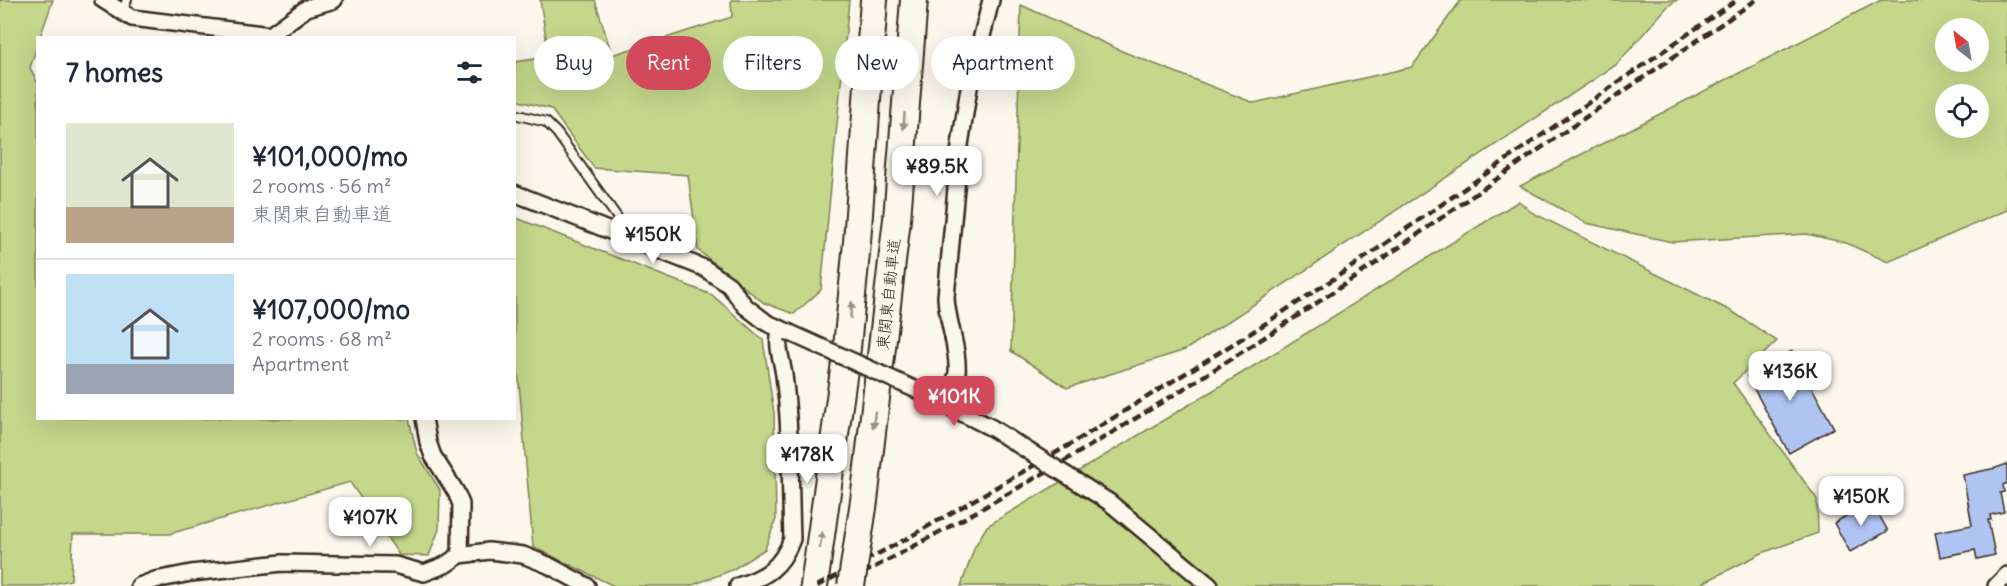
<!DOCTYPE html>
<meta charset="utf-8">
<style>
body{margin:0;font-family:Delius,"Klee One",sans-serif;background:#f6f6f7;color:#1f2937;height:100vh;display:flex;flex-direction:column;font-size:22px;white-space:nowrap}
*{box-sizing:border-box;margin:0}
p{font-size:20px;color:#747a83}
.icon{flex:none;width:33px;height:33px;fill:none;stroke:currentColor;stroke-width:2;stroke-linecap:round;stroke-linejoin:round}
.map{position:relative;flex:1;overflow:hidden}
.side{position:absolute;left:36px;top:36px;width:480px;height:384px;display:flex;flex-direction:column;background:#fff;border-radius:0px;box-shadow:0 6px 24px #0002}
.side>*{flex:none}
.guide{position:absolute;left:534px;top:36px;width:570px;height:54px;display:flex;gap:12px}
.needle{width:39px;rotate:329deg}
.controls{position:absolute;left:1935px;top:18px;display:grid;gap:12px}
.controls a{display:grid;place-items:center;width:54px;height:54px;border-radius:50%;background:#fff;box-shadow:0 6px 24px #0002;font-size:30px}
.price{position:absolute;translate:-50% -51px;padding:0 14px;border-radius:12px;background:#fff;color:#222;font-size:20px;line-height:39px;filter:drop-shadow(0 2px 3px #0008)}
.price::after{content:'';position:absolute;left:50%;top:36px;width:18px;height:14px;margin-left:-9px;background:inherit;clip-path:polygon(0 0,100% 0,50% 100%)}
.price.active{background:#d1495b;color:#fff}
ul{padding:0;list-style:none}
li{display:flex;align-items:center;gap:18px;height:150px;padding:0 30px}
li+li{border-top:2px solid #e0e1e3}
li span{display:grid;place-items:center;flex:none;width:168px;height:120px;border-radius:0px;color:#555}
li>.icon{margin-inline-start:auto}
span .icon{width:72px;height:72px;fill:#fffc;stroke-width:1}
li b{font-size:26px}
h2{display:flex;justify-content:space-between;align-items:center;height:72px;padding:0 30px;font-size:26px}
.tag{padding:0 21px;border-radius:27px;background:#fff;box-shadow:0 6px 24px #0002;font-size:21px;line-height:54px}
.tag.active{background:#d1495b;color:#fff}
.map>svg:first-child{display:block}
.green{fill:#c4d78b;stroke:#808054;stroke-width:1.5;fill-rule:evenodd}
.building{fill:#b0c4f3;stroke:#3b2a1e;stroke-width:1.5}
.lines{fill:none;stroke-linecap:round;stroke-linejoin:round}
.lane-casing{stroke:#3b2a1e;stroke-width:12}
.street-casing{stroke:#3b2a1e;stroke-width:20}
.highway-casing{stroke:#3b2a1e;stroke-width:30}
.lane{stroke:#fbf7ec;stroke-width:8}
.street{stroke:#fbf7ec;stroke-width:15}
.highway{stroke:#fbf7ec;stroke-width:26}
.rail{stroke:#3b2a1e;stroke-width:4.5;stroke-dasharray:9 4.5;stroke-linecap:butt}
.street-bridge-casing{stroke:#3b2a1e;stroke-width:20;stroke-linecap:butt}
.highway-bridge-casing{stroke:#3b2a1e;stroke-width:30;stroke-linecap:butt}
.street-bridge{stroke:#fbf7ec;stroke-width:15}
.highway-bridge{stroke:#fbf7ec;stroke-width:26}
.oneway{fill:#9b9085}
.labels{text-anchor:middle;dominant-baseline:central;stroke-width:6;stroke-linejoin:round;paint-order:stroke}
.street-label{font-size:16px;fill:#3b2a1e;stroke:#fbf7ec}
</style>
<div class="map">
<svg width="2007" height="586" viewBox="0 0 2007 586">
<rect width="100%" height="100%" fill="#fbf7ec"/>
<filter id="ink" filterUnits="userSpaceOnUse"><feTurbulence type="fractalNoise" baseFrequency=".0167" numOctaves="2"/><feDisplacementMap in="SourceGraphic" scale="12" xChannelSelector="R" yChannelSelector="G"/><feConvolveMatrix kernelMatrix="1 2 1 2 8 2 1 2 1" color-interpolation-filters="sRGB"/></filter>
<g filter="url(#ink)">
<!-- green -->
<g class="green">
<path d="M0,0h53l-13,37 -2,1 -1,8 -7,22 8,16v334l371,1 8,34 23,37 -1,39 -10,27 -30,-1 -49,-73 -181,52h-96l-2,46 -28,6h-43z"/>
<path d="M540,0h55l17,55 120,-38 -1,-17h118l-28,290 -27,24 -30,-11 -66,-53 -10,-75 -94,-7 -43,-59 -36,-9v-38l34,-5z"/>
<path d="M1461,0h216l-9,6 -52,59 -431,285 -118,38 -56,-37 10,-346 103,47 130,51 158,-36z"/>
<path d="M1881,0h126v210l-119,52 -42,-19 -39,-9 -135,8 -86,-19 -66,-37zM1978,28v34h-32v-34zM1978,94v34h-32v-34z"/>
<path d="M1519,201l12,11 202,100 44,29 -44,42 84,116 1,34 -56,20 -65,33h-736l14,-40 12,-20 265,-159z"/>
<path d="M514,217l198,78 51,45 11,73 2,106 -11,30 -33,21 -42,16h-76l-81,-39 -18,-212z"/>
</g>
<!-- building -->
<g class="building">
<path d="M1792,351l42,77 -45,25 -42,-77z"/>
<path d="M2007,464v19l-4,2 1,7 -4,1 4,19 -14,3 1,5h-3l7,35 -18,4 -2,-9 -35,7 -5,-25 37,-7 -9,-50 33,-7z"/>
<path d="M1871,501l17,30 -38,21 -16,-29z"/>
</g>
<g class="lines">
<defs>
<g id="lane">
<path d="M122,12l5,-12"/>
<path d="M514,114l32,8 11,11 60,84 5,18"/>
</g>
<g id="street">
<path d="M103,0l29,18 138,17 37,-27 27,-8"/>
<path d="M514,193l190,75 25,17 16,21 22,17 21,9"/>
<path d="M934,399l58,29"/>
<path d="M942,403c5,-9 14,-21 15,-30 2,-25 -10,-50 -11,-76l14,-152 9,-57 22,-88"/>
<path d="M424,418l4,24 5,14 23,36 5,12 -1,51"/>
<path d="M1109,502l101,84"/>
<path d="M139,586l16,-6 36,-7 91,-10 113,2 29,8 21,-8 15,-10 29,-4 34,4 25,10 39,21"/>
<path d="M738,586c28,-9 43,-18 54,-47 -2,-55 -1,-110 -8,-164 -2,-15 -9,-32 -3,-46"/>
<path d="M1996,586l11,-11"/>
</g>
<g id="highway">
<path d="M864,501l33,-282 17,-219"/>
<path d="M814,586l33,-238 10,-106 17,-242"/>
</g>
</defs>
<!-- lane casing -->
<use href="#lane" class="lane-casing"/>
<!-- street casing -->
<use href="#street" class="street-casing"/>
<!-- highway casing -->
<use href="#highway" class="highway-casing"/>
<!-- lane -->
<use href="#lane" class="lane"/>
<!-- street -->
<use href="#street" class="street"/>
<!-- highway -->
<use href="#highway" class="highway"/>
<!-- rail -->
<g class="rail">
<path d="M817,586l89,-47 165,-95 183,-113 90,-59 393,-272"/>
<path d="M839,586c176,-92 348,-195 512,-306 61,-41 120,-83 180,-125 75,-52 150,-103 225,-155"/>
</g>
<defs>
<g id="street-bridge">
<path d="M788,332l144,65"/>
<path d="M992,428l117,74"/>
</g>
<path id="highway-bridge" d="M851,586l13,-85"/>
</defs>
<!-- street-bridge casing -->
<use href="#street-bridge" class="street-bridge-casing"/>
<!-- highway-bridge casing -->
<use href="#highway-bridge" class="highway-bridge-casing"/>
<!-- street-bridge -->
<use href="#street-bridge" class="street-bridge"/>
<!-- highway-bridge -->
<use href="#highway-bridge" class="highway-bridge"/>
</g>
<!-- one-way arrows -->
<defs><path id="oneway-solid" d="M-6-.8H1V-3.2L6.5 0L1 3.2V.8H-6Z" transform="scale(1.5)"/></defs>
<g class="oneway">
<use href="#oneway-solid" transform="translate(904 121) rotate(94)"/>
<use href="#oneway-solid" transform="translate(851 310) rotate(-84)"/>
<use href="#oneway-solid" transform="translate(874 420) rotate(96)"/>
<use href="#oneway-solid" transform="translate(821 540) rotate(-82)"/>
</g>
</g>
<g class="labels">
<!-- street labels -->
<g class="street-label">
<text transform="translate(888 294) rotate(-84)">東関東自動車道</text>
</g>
</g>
</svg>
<div class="controls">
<a><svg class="needle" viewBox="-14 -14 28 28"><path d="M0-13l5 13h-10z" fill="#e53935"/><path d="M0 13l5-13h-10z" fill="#747a83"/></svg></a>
<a><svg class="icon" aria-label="locate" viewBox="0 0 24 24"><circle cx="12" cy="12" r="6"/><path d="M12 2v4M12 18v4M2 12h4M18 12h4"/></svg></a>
</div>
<b class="price" style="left:937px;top:197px">¥89.5K</b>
<b class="price" style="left:653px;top:265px">¥150K</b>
<b class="price" style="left:1790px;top:402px">¥136K</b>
<b class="price active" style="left:954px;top:427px">¥101K</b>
<b class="price" style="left:807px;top:485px">¥178K</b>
<b class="price" style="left:1861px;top:527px">¥150K</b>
<b class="price" style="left:370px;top:548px">¥107K</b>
<div class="guide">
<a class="tag">Buy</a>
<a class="tag active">Rent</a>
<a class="tag">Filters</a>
<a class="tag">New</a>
<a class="tag">Apartment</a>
</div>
<section class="side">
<h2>7 homes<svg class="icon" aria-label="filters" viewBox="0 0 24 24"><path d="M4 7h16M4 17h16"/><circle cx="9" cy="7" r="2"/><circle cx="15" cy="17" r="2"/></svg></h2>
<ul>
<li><span style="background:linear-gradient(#dfe7d0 70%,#b9a48a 0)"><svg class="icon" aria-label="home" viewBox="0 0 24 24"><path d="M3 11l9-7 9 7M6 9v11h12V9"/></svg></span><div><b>¥101,000/mo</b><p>2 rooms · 56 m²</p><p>東関東自動車道</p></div></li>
<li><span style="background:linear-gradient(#bfe0f5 75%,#9aa5b1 0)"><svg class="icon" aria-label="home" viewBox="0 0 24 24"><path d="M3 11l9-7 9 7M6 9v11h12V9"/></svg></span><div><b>¥107,000/mo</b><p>2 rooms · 68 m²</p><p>Apartment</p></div></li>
</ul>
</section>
</div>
